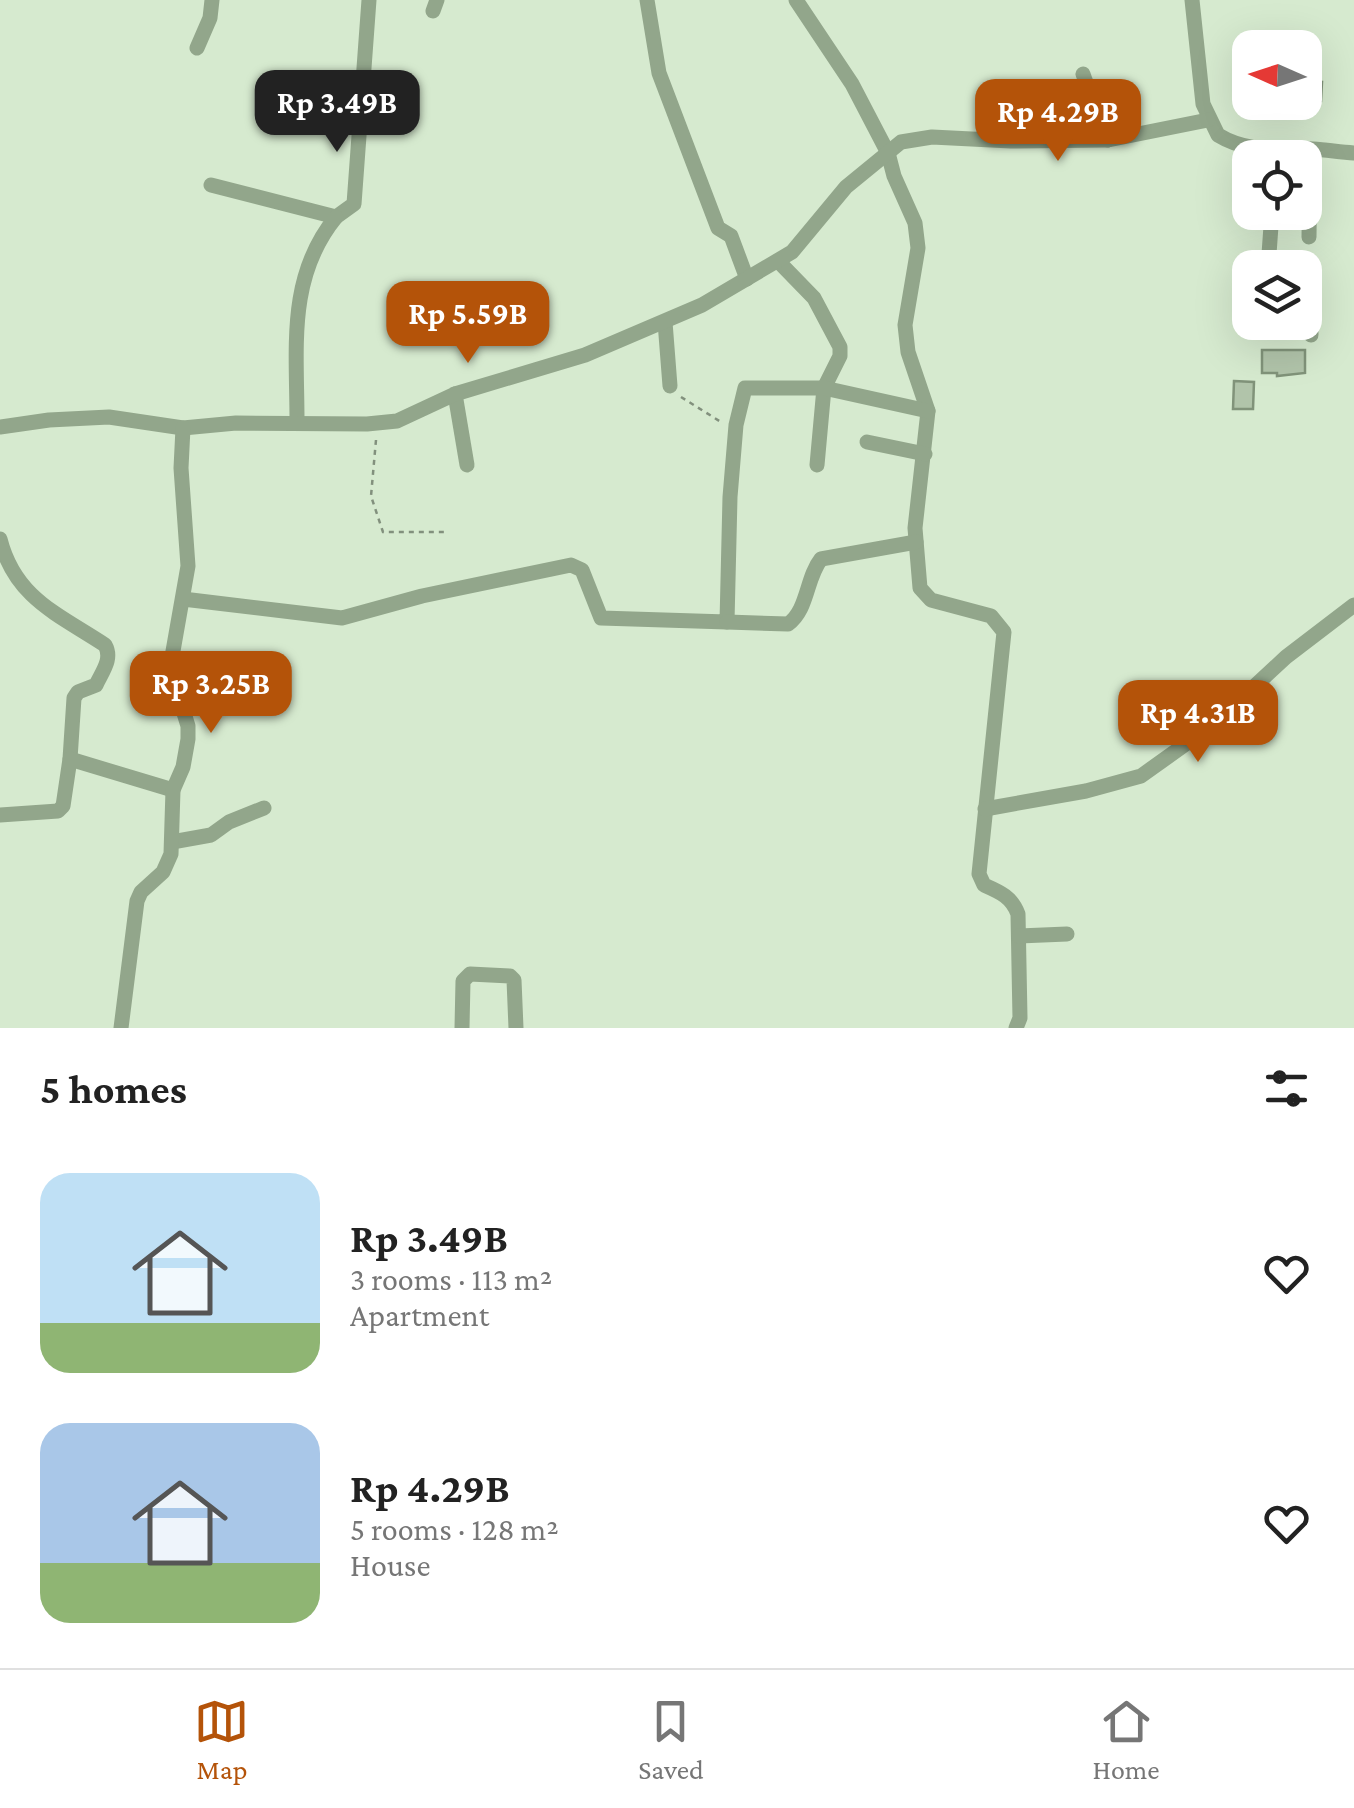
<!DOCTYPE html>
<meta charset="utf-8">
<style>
body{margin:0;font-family:"Crimson Pro",serif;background:#f6f6f6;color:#222;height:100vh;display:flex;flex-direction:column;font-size:38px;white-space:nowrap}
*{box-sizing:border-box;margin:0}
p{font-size:32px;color:#767676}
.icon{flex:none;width:55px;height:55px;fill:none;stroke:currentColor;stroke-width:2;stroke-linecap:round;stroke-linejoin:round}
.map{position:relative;height:1028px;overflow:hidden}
.side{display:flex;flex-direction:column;background:#fff;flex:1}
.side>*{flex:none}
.needle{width:65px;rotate:273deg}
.fabs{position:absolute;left:1232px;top:30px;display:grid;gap:20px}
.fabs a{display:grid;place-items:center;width:90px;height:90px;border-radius:20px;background:#fff;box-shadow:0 10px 40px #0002;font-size:50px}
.price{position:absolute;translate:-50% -85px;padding:0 22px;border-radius:20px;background:#b45309;color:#fff;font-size:32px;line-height:65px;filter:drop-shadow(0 2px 5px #0008)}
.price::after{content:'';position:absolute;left:50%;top:60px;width:30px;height:22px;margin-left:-15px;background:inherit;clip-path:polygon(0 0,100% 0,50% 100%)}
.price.selected{background:#222;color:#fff}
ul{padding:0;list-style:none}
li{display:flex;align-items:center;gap:30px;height:250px;padding:0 40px}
li span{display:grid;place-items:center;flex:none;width:280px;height:200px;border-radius:30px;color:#555}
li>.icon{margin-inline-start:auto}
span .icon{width:120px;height:120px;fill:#fffc;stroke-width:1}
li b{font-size:42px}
h2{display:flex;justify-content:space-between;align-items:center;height:120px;padding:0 40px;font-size:42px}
.tab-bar{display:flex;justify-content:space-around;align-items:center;height:140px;border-top:2px solid #e0e0e0;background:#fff;font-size:28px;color:#767676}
.tab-bar a{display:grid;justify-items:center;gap:5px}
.tab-bar .selected{color:#b45309}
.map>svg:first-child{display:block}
.building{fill:#b1c4aa;stroke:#81937a;stroke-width:2.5}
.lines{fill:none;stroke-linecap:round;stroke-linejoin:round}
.path{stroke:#82907d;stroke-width:2.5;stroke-dasharray:5 5;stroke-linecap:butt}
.minor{stroke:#92a68b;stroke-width:15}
</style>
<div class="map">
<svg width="1354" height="1028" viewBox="0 0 1354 1028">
<rect width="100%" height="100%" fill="#d6eacf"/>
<!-- building -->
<g class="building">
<path d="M1305,81l17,1 -1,19 -16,-1z"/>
<path d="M1262,350h43v23l-28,3v-3h-15z"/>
<path d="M1234,381l20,1 -1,27h-20z"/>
</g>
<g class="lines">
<!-- path -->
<g class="path">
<path d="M681,397l40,25"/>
<path d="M376,440l-5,56 12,36h64"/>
</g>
<!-- minor -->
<g class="minor">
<path d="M647,0l12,73 59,155 13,8 16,43"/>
<path d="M796,0l56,84 36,69 6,23 21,47 3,25 -13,77 3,27 20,59 -13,117 5,60 11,12 60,16 13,16 -25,242 5,11c16,7 28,12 34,29l2,104 -4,10"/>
<path d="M1192,0l11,104 15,31c31,19 61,13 95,14 14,1 27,3 41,4"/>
<path d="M433,11l4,-11"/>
<path d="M197,48l13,-30 2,-18"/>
<path d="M1083,74c8,24 19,42 25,66"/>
<path d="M211,185l125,32 18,-13 15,-204"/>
<path d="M1309,237l1,-88"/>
<path d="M779,262l35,36 26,49v9l-16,32 -7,77"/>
<path d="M1268,268l4,-56"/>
<path d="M1305,279l5,4 1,52"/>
<path d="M665,322l5,64"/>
<path d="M455,394l12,71"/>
<path d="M297,421c0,-74 -10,-144 39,-204"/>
<path d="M0,427l49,-7 60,-3 74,11 53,-5 131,1 30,-3 58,-27 130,-39 117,-50 90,-53 54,-65 55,-45 31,-5 79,4 97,-1 100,-20"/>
<path d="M867,442l58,12"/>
<path d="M0,539c15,59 58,75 105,106 8,14 -3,27 -9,40l-18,7 -4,6 -4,61"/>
<path d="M183,599l159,19 80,-22 149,-31 11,5 19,48 126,4 3,-125 6,-72 9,-37h79l104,23"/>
<path d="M727,622l61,2c20,-14 18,-46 33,-65l95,-17"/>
<path d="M985,809l101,-18 55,-15 74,-53 71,-66 68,-52"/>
<path d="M0,815l58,-4 5,-5 7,-47 103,31"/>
<path d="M172,842l39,-7 18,-13 35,-14"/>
<path d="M1019,936l48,-2"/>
<path d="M121,1028l16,-127 4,-9 22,-20 8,-18 2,-64 10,-23 5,-28v-13l-18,-58 18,-102 -7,-98 2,-40"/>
<path d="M462,1028l1,-47 7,-7 40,2 4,4 2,48"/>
</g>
</g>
</svg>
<div class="fabs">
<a><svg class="needle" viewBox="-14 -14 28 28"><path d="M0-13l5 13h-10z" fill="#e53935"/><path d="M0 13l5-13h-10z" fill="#767676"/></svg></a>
<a><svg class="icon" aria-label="locate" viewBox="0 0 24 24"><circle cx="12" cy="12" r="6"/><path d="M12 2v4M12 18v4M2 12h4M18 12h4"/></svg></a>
<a><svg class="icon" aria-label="layers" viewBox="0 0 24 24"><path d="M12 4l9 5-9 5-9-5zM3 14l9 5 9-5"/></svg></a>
</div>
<b class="price selected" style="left:337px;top:155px">Rp 3.49B</b>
<b class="price" style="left:1058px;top:164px">Rp 4.29B</b>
<b class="price" style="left:468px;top:366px">Rp 5.59B</b>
<b class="price" style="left:211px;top:736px">Rp 3.25B</b>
<b class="price" style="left:1198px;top:765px">Rp 4.31B</b>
</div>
<section class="side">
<h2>5 homes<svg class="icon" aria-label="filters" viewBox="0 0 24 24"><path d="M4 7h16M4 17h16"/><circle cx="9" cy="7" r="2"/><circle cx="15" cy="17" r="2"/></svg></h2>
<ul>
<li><span style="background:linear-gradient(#bfe0f5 75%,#8fb573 0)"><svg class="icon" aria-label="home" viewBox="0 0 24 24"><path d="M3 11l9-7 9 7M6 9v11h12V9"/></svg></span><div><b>Rp 3.49B</b><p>3 rooms · 113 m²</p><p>Apartment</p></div><svg class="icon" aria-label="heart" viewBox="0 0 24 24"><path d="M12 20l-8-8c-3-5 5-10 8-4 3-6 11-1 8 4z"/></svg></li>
<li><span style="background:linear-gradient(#a9c7e8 70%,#8fb573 0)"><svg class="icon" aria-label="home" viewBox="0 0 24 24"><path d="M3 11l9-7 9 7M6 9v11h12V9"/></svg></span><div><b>Rp 4.29B</b><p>5 rooms · 128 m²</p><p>House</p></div><svg class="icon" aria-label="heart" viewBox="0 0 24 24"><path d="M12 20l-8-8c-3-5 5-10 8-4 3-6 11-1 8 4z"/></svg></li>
</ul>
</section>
<nav class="tab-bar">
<a class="selected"><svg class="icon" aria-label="map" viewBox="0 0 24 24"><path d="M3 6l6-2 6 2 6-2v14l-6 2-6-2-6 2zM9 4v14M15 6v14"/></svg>Map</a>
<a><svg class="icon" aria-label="saved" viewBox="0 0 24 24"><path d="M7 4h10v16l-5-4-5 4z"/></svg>Saved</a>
<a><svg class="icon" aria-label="home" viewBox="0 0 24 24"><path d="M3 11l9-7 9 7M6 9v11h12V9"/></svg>Home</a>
</nav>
